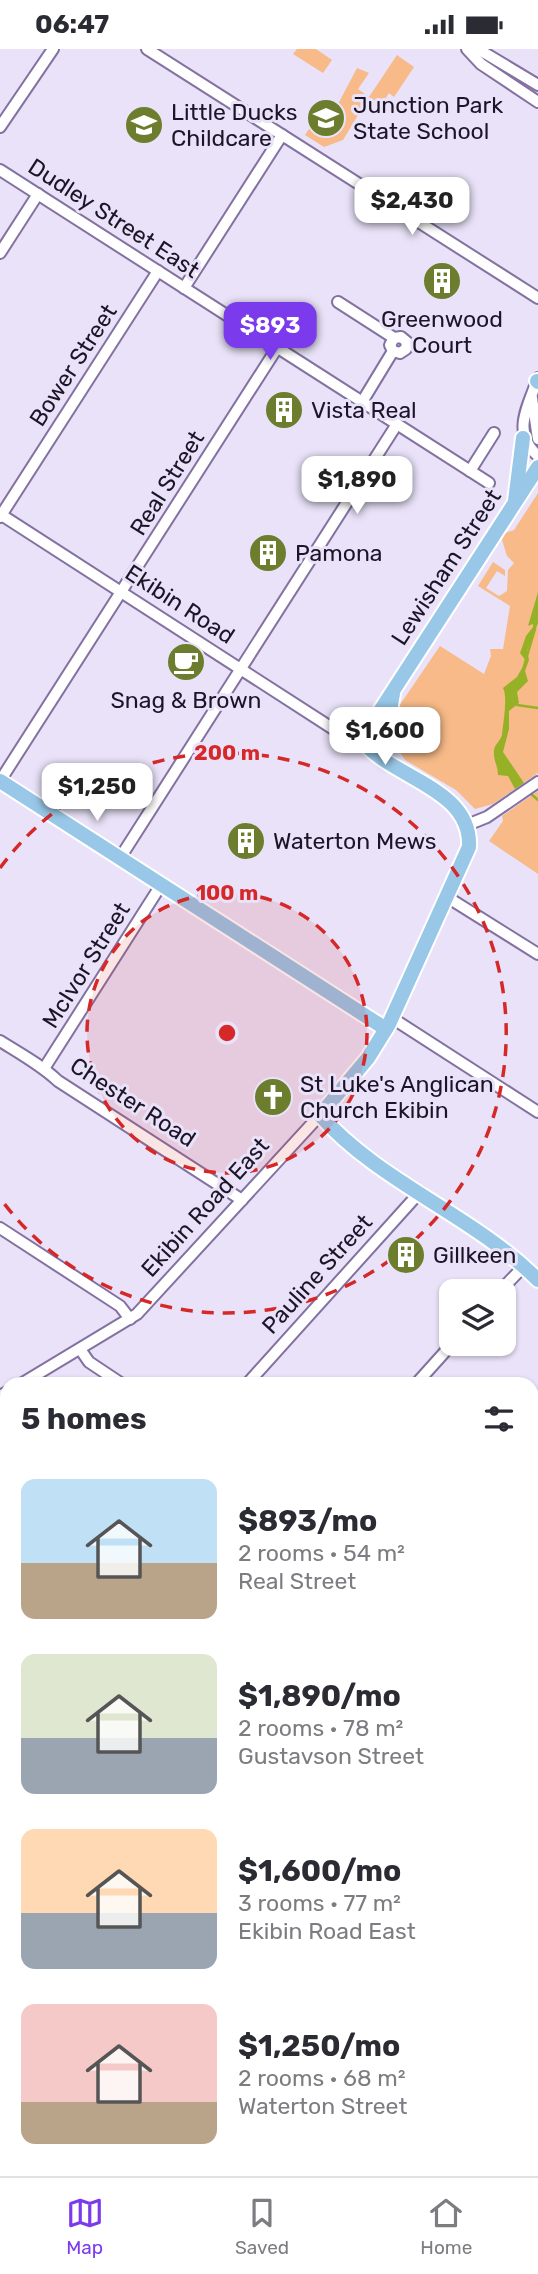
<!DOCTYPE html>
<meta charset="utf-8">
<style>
body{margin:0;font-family:Rubik,sans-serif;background:#f7f7f7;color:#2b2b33;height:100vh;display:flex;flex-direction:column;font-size:26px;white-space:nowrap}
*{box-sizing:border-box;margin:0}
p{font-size:23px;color:#7c7c81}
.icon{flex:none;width:38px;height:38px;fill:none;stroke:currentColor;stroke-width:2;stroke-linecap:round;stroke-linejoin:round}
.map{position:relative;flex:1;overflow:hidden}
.drawer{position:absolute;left:0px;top:1328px;width:539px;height:800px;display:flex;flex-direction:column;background:#fff;border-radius:21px 21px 0 0;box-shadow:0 2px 5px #0004}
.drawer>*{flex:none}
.tools{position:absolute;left:439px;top:1230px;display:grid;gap:14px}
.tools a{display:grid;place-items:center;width:77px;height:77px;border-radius:14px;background:#fff;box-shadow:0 2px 5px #0004;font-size:35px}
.price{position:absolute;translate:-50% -60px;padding:0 16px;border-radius:14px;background:#fff;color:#222;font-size:23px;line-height:46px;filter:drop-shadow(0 2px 4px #0008)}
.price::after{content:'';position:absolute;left:50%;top:42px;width:21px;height:16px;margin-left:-10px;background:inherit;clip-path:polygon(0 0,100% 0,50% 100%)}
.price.current{background:#7c3aed;color:#fff}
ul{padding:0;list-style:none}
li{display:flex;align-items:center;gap:21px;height:175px;padding:0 21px}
li span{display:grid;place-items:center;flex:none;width:196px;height:140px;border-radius:14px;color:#555}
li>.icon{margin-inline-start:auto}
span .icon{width:84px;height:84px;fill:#fffc;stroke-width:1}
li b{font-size:30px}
h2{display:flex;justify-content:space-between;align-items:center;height:84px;padding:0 21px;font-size:30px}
.status{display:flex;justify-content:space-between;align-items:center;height:49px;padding:0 35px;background:#fff;direction:ltr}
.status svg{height:19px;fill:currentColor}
.dock{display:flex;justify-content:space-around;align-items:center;height:98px;border-top:2px solid #e1e1e2;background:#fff;font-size:19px;color:#7c7c81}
.dock a{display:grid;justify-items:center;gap:4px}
.dock .current{color:#7c3aed}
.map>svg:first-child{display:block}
.green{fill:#f7ba88}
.water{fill:#97b127}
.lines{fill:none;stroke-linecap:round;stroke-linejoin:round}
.stream{stroke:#97b127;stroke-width:2.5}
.minor-casing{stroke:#8372a1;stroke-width:14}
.major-casing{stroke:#fff;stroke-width:18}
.minor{stroke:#fff;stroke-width:10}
.major{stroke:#98c7e7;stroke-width:14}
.ring{fill:none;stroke:#d62828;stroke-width:3.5;stroke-dasharray:12 9}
.labels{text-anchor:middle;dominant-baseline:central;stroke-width:6;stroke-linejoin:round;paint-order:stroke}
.poi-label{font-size:23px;fill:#1c1528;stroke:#e9e2f8;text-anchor:start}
.street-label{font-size:23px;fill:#1c1528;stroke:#e9e2f8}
.centre{fill:#d62828;stroke:#e9e2f8;stroke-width:3.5}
.ring-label{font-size:21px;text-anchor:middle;font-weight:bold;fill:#d62828;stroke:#e9e2f8;stroke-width:6;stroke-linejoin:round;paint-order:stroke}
</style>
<div class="status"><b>06:47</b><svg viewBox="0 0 49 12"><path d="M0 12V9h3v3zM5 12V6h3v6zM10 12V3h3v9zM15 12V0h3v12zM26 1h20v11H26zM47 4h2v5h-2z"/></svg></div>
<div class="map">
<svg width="538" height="2127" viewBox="0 0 538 2127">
<rect width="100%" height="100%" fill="#e9e2f8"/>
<!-- green -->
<g class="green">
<path d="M297,0h19l16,11 -9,13 -30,-19z"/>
<path d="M397,6l17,12 -20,30 -5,-4 -8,12 -12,-8 -26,43 -19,7 -19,-12 8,-12 14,2 30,-57 12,5 -11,16 11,8z"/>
<path d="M538,444v280l-45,31 -18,5 -19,-19 -51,-30 -10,-16 -2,-11 4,-24 43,-63 44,28 7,-18 -1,-7h13l7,-43 -32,-20 15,-24 12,8v6l-8,-5 -11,17 13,8 8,-5 1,-21 6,-7 -7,-7 -5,-16 3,-7 9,-3z"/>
<path d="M538,742v83l-49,-33 14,-20 -1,-5z"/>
<path d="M532,1463l6,6v288l-6,9z"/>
<path d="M0,2037h7v84h297l-4,6h-300z"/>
</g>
<!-- water -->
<path class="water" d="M538,543v31l-11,28 2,9 -4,11 3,10 -11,11 2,11 -10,8v18l-6,23 21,31 -9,6 -7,-13 -10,-1c0,-9 -5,-15 -4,-25 1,-6 7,-10 8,-15 1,-12 6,-38 1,-47l14,-11 9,-16 -6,-8 6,-17 7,-9v-3l-5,2z"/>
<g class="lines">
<!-- stream -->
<g class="stream">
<path d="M524,617l11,-37"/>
<path d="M517,656l21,3"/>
<path d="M530,744l8,7"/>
<path d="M532,1553l6,-7"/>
<path d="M137,2127l2,-6"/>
</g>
<defs>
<g id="minor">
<path d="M147,0l391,249"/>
<path d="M467,0l14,15 57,38"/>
<path d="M478,0l60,36"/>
<path d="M0,78l53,-78"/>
<path d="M0,121l489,313"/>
<path d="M0,204l38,-59"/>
<path d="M184,239l98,-153"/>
<path d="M338,253l56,36 7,-1 6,5 -1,7 -6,4 -7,-2 -3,-6 4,-7"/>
<path d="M538,329c-10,29 -27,54 0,78"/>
<path d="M532,349l6,41"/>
<path d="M362,353l31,-51"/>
<path d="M470,422l24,-38"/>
<path d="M0,465l335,216 17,4 14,-3"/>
<path d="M0,468l158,-246"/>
<path d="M337,683l17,14h13"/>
<path d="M0,732l277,-433"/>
<path d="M467,776l20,-8 51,-35"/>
<path d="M120,809l277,-434"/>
<path d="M447,848l91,57"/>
<path d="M392,969l146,94"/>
<path d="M0,992c21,13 41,24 58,40l184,119"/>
<path d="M45,1018l116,-182"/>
<path d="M0,1179l120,78 10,13"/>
<path d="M500,1242l24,-25"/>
<path d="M80,1300l9,13 33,22"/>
<path d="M21,1335l116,-70 183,-199"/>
<path d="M247,1335l173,-192"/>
<path d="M416,1335l36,-40"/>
<path d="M0,1347l7,-4"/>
<path d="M532,1395l6,-6"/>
<path d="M0,1498l7,-2"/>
<path d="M0,1665l7,-1"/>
<path d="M0,1740l7,-11"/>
<path d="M532,1790l6,-9"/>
<path d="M532,1935l6,4"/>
<path d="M0,1963l7,-1"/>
<path d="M532,2052l6,-9"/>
<path d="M316,2127l4,-6"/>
<path d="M483,2127l4,-6"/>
</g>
<g id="major">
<path d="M537,332l1,1"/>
<path d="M515,452l8,-63"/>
<path d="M369,679l169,-261"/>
<path d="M387,683l-6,-6h-9l-6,5 -2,12c31,36 108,46 105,104l-80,177 -21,34 -48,57c60,68 153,100 218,165"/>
<path d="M375,701l8,-2c7,-9 6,-40 10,-54"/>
<path d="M0,732l386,248"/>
</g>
</defs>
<!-- minor casing -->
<use href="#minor" class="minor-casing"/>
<!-- major casing -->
<use href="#major" class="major-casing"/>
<!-- minor -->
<use href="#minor" class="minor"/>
<!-- major -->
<use href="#major" class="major"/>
</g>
<!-- distance rings -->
<circle cx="227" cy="984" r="140" fill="#d62828" fill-opacity=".12"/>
<g class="ring">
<circle cx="227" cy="984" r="140"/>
<path d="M0 819A280 280 0 1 1 0 1149"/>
</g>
<!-- icons -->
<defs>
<symbol id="school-disc" viewBox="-11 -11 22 22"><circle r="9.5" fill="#6c7e2d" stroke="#e9e2f8"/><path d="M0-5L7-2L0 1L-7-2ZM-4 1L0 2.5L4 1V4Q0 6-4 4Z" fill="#fff"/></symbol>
<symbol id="building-disc" viewBox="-11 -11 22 22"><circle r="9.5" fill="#6c7e2d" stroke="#e9e2f8"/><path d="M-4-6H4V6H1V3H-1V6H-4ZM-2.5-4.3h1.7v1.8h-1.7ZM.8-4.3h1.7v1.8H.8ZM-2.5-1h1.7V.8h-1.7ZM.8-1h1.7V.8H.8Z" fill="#fff"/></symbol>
<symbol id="cafe-disc" viewBox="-11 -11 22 22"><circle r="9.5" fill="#6c7e2d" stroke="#e9e2f8"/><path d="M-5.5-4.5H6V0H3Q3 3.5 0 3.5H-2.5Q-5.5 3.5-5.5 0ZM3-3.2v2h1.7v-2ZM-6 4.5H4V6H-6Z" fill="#fff"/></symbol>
<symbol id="church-disc" viewBox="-11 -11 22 22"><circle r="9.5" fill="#6c7e2d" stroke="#e9e2f8"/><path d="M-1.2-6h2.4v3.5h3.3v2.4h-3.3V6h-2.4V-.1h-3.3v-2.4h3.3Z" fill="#fff"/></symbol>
</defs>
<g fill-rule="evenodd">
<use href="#school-disc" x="304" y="47" width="44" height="44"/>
<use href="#school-disc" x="122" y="54" width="44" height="44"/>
<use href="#building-disc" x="420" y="210" width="44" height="44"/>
<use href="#building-disc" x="262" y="339" width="44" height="44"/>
<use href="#building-disc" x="246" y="482" width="44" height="44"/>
<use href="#cafe-disc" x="164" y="591" width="44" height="44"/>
<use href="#building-disc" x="224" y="770" width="44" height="44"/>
<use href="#church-disc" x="251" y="1026" width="44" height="44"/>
<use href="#building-disc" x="384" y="1184" width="44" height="44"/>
</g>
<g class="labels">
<!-- poi labels -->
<g class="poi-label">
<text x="353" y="56">Junction Park<tspan x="353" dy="26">State School</tspan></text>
<text x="171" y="63">Little Ducks<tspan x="171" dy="26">Childcare</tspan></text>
<text x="442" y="270" text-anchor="middle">Greenwood<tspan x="442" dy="26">Court</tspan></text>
<text x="311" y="361">Vista Real</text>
<text x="295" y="504">Pamona</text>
<text x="186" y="651" text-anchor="middle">Snag &amp; Brown</text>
<text x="273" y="792">Waterton Mews</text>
<text x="300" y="1035">St Luke's Anglican<tspan x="300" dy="26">Church Ekibin</tspan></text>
<text x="433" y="1206">Gillkeen</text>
</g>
<!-- street labels -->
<g class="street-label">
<text transform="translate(114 169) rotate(33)">Dudley Street East</text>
<text transform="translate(73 316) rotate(-57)">Bower Street</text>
<text transform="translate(167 434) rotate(-58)">Real Street</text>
<text transform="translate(446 518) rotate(-57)">Lewisham Street</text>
<text transform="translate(180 555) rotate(33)">Ekibin Road</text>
<text transform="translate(86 916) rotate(-58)">McIvor Street</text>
<text transform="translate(133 1053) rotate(33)">Chester Road</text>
<text transform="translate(205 1158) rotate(-48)">Ekibin Road East</text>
<text transform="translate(317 1225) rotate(-48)">Pauline Street</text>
</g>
</g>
<circle cx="227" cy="984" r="10" class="centre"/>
<g class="ring-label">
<text x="227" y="711">200 m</text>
<text x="227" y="851">100 m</text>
</g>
</svg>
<div class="tools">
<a><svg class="icon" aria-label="layers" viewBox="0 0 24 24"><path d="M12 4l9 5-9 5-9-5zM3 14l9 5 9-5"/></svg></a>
</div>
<b class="price" style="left:412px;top:188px">$2,430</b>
<b class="price current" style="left:270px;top:313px">$893</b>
<b class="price" style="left:357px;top:467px">$1,890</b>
<b class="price" style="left:385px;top:718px">$1,600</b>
<b class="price" style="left:97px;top:774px">$1,250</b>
<section class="drawer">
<h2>5 homes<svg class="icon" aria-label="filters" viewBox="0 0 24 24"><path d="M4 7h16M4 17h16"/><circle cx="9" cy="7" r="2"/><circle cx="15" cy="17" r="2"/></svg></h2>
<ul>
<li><span style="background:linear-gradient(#bfe0f5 60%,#b9a48a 0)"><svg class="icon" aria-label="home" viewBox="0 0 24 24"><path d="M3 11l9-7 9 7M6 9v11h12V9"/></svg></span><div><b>$893/mo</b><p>2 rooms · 54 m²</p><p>Real Street</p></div></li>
<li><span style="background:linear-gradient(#dfe7d0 60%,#9aa5b1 0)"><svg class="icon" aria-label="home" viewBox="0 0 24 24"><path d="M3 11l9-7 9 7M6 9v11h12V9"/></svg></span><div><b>$1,890/mo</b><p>2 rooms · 78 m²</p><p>Gustavson Street</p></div></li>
<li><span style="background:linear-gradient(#ffd9b3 60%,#9aa5b1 0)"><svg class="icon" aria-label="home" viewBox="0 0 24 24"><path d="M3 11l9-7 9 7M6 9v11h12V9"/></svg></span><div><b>$1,600/mo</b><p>3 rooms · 77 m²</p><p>Ekibin Road East</p></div></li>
<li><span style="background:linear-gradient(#f6c9c9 70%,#b9a48a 0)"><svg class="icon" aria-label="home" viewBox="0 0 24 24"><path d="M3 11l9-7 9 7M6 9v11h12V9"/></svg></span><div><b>$1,250/mo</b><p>2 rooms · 68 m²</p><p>Waterton Street</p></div></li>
</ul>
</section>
</div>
<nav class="dock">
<a class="current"><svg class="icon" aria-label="map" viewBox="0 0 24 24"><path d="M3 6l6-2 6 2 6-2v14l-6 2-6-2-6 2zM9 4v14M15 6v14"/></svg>Map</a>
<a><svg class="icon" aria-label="saved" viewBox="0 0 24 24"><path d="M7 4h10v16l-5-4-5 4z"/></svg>Saved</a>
<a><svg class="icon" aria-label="home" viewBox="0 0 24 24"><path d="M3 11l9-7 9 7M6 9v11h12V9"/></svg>Home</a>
</nav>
